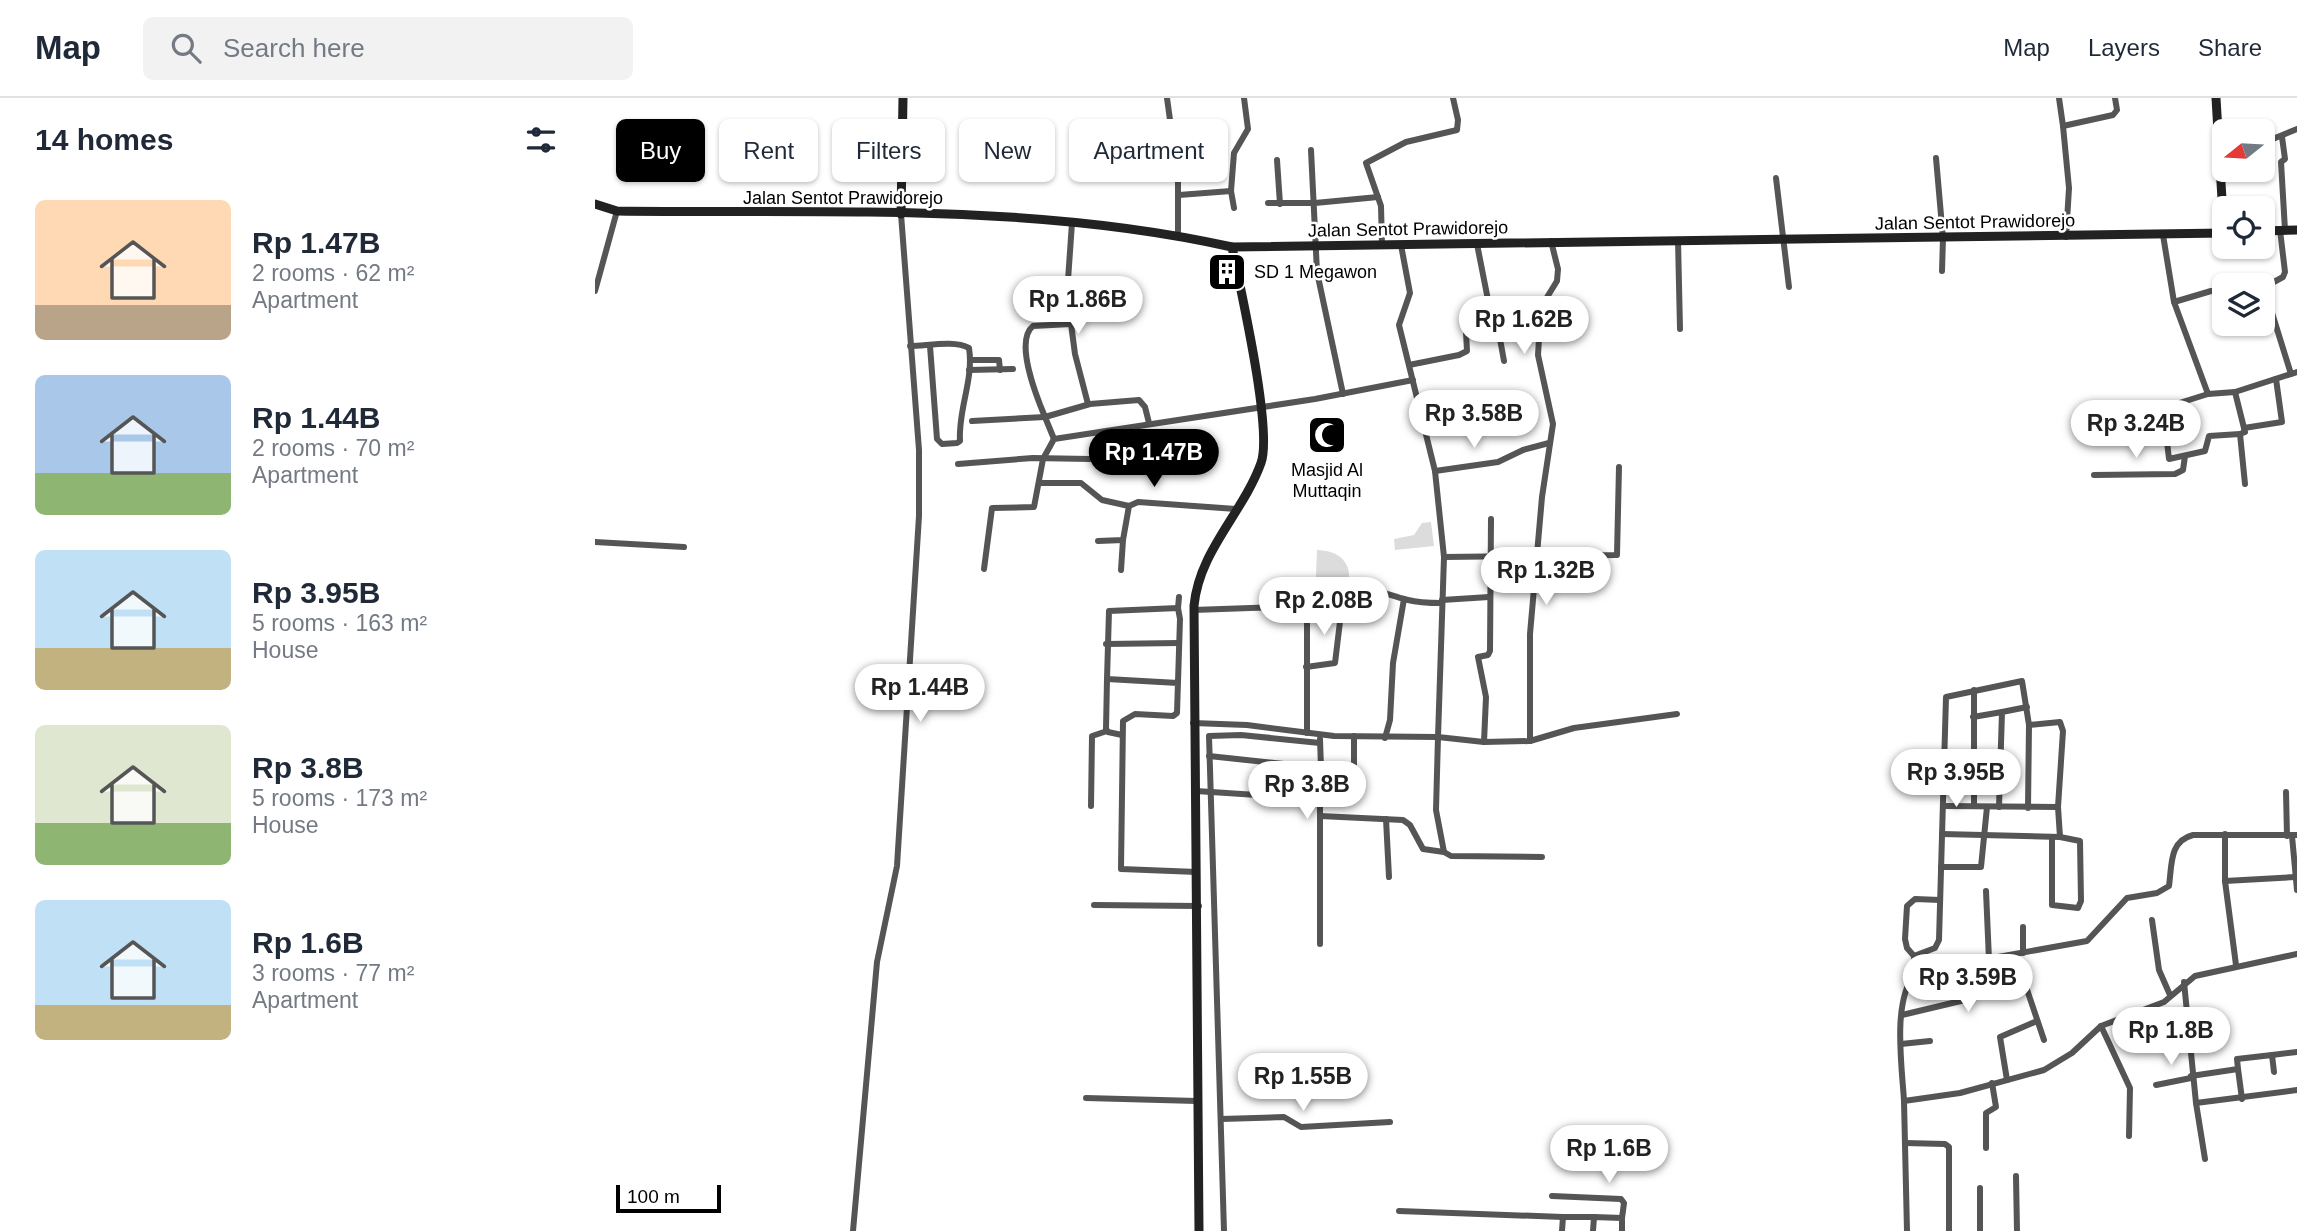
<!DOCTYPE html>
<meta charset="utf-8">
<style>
body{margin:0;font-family:Helvetica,sans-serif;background:#f2f2f3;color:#1f2937;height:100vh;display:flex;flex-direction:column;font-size:26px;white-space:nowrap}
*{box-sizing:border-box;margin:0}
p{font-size:23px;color:#747a83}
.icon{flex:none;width:38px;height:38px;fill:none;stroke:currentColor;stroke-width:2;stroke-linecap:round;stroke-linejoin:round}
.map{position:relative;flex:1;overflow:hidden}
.sheet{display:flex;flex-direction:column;background:#fff;width:595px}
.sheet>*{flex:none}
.banner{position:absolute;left:21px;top:21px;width:665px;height:63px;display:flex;gap:14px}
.needle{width:46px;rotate:252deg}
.tools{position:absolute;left:1617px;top:21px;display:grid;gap:14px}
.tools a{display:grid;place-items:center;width:63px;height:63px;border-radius:10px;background:#fff;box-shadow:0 2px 5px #0004;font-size:35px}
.scale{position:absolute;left:21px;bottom:18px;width:105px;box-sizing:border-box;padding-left:7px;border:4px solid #000;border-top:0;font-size:19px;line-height:24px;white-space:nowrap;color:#000;-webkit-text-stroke:5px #fff;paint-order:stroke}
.price{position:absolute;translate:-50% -60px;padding:0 16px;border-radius:24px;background:#fff;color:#222;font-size:23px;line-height:46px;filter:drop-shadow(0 2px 4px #0008)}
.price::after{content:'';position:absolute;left:50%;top:42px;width:21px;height:16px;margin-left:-10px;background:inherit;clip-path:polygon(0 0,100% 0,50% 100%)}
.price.active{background:#000;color:#fff}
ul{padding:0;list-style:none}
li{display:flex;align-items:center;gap:21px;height:175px;padding:0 35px}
li span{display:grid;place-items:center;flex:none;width:196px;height:140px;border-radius:10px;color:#555}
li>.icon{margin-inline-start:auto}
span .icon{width:84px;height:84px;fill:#fffc;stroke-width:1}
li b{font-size:30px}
h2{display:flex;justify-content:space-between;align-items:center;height:84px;padding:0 35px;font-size:30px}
.tag{padding:0 24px;border-radius:10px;background:#fff;box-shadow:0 2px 5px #0004;font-size:24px;line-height:63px}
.tag.active{background:#000;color:#fff}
header{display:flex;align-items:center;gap:42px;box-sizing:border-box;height:98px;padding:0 35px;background:#fff;border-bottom:2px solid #e0e1e3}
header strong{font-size:33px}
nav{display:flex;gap:38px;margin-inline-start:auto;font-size:24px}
.search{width:490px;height:63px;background:#f2f2f3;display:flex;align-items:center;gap:18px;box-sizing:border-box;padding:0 24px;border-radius:10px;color:#747a83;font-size:26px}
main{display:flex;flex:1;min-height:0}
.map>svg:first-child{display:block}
.green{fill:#dcdcdc}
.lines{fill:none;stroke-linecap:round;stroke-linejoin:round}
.street{stroke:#555;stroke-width:6}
.secondary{stroke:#222;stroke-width:9}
.labels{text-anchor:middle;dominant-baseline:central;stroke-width:5;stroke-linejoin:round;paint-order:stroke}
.street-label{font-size:18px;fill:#000;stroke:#fff}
.poi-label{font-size:18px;fill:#000;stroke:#fff;text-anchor:start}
</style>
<header>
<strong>Map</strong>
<div class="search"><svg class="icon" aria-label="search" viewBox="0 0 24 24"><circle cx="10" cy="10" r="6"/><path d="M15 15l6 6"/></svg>Search here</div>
<nav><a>Map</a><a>Layers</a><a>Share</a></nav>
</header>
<main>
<section class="sheet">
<h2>14 homes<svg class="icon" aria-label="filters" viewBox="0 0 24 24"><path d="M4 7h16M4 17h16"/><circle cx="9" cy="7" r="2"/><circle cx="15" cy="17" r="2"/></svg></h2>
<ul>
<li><span style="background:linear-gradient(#ffd9b3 75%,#b9a48a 0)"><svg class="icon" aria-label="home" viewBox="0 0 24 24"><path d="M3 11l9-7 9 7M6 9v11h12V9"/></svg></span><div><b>Rp 1.47B</b><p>2 rooms · 62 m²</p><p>Apartment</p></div></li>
<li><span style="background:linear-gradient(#a9c7e8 70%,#8fb573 0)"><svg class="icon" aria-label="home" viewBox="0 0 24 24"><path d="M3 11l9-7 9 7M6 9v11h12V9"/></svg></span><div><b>Rp 1.44B</b><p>2 rooms · 70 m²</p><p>Apartment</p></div></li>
<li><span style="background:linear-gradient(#bfe0f5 70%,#c2b280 0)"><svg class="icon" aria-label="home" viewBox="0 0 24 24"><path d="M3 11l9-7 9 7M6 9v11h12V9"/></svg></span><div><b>Rp 3.95B</b><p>5 rooms · 163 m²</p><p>House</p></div></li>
<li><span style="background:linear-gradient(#dfe7d0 70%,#8fb573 0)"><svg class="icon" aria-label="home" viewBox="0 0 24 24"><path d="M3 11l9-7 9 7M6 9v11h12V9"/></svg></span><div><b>Rp 3.8B</b><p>5 rooms · 173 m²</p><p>House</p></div></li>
<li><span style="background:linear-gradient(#bfe0f5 75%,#c2b280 0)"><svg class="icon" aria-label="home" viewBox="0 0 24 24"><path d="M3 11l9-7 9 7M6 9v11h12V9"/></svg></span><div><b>Rp 1.6B</b><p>3 rooms · 77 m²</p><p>Apartment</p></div></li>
</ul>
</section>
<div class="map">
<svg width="1702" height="1133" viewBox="0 0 1702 1133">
<rect width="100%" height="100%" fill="#fff"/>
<!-- green -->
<g class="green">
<path d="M836,424l3,24 -39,4 -1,-11 20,-4 8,-12z"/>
<path d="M722,452c43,1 39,45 10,55l-11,-29z"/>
</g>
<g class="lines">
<!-- street -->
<g class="street">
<path d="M572,0l11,80v57"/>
<path d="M1464,0l4,28"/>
<path d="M1687,39l3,22 -4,3 4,68"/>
<path d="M1668,45l34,-14"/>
<path d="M716,52l6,122 26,122"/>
<path d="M1341,60l7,80 -1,33"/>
<path d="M682,62l3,44"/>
<path d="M1181,80l13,109"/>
<path d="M636,93l3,17"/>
<path d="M584,97l52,-4 3,-38 14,-24 -4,-31"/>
<path d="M673,105h47l63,-6"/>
<path d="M1685,132l5,42 -2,5 -11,6 -5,14 24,77"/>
<path d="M1568,137l11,67 34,92 27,-2 62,-20"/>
<path d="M1471,139l3,-49 -6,-62 50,-11 4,-5 -2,-12"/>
<path d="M1083,142l2,89"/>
<path d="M787,147l-1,-39 -15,-43 40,-21 51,-12 1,-10 -5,-22"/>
<path d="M806,147l9,48 -11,32 36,146 9,86 -6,180 46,5 46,-1 44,-13 103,-14"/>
<path d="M0,193l22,-80"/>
<path d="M1579,204l37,-11"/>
<path d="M894,207l9,23 6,33"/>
<path d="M476,226l4,30 13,50"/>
<path d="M315,248c17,0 44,-6 59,2 5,32 -11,61 -9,93l-3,2 -15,1 -5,-5 -7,-93"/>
<path d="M375,262h29l1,10"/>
<path d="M814,267l50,-10 8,-4 -2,-38 24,-8 -12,-61"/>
<path d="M374,272l44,-1"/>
<path d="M1640,294l10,40 -5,2 5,50"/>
<path d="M1583,306l5,24 -46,11 -10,-1 -2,-18 83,-26"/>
<path d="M377,323l73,-4c-8,-19 -31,-76 -12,-91l38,-2 -3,-44 4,-57"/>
<path d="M1649,330l38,-6 -6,-43"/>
<path d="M1571,335l3,26 36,-8 4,-15 31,-2"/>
<path d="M459,341l-9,-22 45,-13 49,-4 6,7 4,16"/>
<path d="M363,366l75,-6 57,1"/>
<path d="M840,373l63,-9 25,-12 26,-7"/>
<path d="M1499,377l81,-1 8,-4 2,-14"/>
<path d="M444,385h42l21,17 27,6"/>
<path d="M503,443l25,-1 6,-34 9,-4 98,7"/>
<path d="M0,444l89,5"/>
<path d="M849,459l173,-2 2,-88"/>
<path d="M389,471l8,-61 42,-1 9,-48 11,-20 261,-40 98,-19"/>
<path d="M526,472l2,-30"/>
<path d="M847,502l47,-3"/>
<path d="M583,510l1,-11"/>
<path d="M598,512l149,-5c14,-26 43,-11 66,-5 11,3 22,3 34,3"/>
<path d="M511,546l73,-1"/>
<path d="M711,569l29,-4 7,-58"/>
<path d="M512,581l-1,50 2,3 14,3"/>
<path d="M583,585l-71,-4 2,-68 69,-3 2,11 -3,94 -4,3 -38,-2 -12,7 -2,148 76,3"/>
<path d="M1378,619l29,-5"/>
<path d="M598,625l54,2 87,11 104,1 -2,73 8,42 7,4 91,1"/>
<path d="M712,635v-126"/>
<path d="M790,640l5,-18 3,-57 11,-64"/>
<path d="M725,641l1,29"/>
<path d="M935,643v-107l12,-137 11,-73 -15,-69 3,-48 16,-26 1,-12 -7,-28"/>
<path d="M889,644l2,-45 -8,-40 10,-2 2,-4 1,-132"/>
<path d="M614,658l112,12 -1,31"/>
<path d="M725,692h26l8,-4v-50"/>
<path d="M601,693l124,8v145"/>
<path d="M1691,694l1,44"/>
<path d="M496,708l1,-70 15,-5"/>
<path d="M1348,708l115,1 5,-76 -3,-9 -31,3 -1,83"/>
<path d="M1379,708v-116"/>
<path d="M1404,709l3,-95 25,-5"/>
<path d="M725,718l83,4 7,5 13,24 21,3"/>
<path d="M791,721l3,58"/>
<path d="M1347,736l118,3 -2,-30"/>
<path d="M1630,736v47l11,84"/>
<path d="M1697,738l5,54"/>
<path d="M1457,739v68l26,3 3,-7 -1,-60 -20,-4"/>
<path d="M1346,769h40l6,-60"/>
<path d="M1630,783l70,-4"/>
<path d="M1391,793l3,69"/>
<path d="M499,807l105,1"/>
<path d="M1557,822l7,50 11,25"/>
<path d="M1428,855v-26"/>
<path d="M1420,856l29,86"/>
<path d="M1319,858l21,-8 4,-8 7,-243 76,-16 7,44"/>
<path d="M1320,875l-1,-17 -7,-8 -2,-9 2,-33 8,-7 25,1"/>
<path d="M1589,884l12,121 101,-13"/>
<path d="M1307,917l63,-15 58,-20"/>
<path d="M1506,928l29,62 -1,48"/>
<path d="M1306,946l29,-3"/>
<path d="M1677,957l25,-3"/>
<path d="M1643,971l4,30"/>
<path d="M1596,978l47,-7 -1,-10 35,-4 2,17"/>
<path d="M1412,982l-7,-43 37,-16"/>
<path d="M1561,987l35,-7"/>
<path d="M491,1000l111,3"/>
<path d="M1309,1003c-2,-35 -12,-99 11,-128l36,-1 47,-15 89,-16 40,-43 30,-5 12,-7c3,-21 0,-45 24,-51h104"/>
<path d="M1601,1005l9,56"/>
<path d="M626,1021l63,-2 17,10 89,-5"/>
<path d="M1310,1045l40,1 4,3v84"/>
<path d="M1391,1050v-35l10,-6 -4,-24"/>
<path d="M1421,1078l1,55"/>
<path d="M1385,1090v43"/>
<path d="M957,1098l69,3 3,4 -2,15"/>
<path d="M804,1113l164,6"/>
<path d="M258,1133l24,-269 20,-96 22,-350v-66l-18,-236"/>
<path d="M629,1133l-15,-495 32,-1 79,8"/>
<path d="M967,1133l1,-14h31"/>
<path d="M998,1133l1,-14 28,1v13"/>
<path d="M1312,1133l-3,-130 56,-8 84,-23 28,-17 29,-27 63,-24 31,-26 102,-22"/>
</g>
<!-- secondary -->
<g class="secondary">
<path d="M1621,0l8,135"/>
<path d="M0,106l22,7c205,3 414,-9 615,36l992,-14"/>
<path d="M306,116l2,-116"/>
<path d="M1668,133l34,-1"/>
<path d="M604,1133l-5,-625c5,-55 49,-93 67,-143 12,-33 -21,-176 -29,-216"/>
</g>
</g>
<!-- icons -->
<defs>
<symbol id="building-square" viewBox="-11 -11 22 22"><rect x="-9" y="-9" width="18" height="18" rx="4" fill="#000" stroke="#fff"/><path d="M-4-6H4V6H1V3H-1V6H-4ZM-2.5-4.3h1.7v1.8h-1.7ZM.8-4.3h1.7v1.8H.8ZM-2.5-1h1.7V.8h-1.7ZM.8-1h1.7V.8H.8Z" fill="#fff"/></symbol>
<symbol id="mosque-square" viewBox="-11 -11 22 22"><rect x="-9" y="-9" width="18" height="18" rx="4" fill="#000" stroke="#fff"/><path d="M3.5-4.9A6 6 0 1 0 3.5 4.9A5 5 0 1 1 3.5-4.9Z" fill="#fff"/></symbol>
</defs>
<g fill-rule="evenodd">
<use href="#building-square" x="610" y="152" width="44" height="44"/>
<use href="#mosque-square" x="710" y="315" width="44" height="44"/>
</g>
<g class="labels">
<!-- street labels -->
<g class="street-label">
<text x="248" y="100">Jalan Sentot Prawidorejo</text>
<text transform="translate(1380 124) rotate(-1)">Jalan Sentot Prawidorejo</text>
<text transform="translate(813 131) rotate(-1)">Jalan Sentot Prawidorejo</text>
</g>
<!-- poi labels -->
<g class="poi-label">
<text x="659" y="174">SD 1 Megawon</text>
<text x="732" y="372" text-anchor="middle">Masjid Al<tspan x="732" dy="21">Muttaqin</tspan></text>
</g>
</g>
</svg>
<div class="tools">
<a><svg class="needle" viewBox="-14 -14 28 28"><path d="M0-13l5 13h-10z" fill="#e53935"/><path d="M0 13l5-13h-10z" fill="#747a83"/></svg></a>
<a><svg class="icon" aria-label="locate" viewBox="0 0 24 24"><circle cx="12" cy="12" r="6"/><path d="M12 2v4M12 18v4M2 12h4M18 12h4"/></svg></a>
<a><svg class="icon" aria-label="layers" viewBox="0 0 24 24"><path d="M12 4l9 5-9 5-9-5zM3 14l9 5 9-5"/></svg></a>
</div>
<div class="scale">100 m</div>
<b class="price" style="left:483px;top:238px">Rp 1.86B</b>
<b class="price" style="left:929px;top:258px">Rp 1.62B</b>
<b class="price" style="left:879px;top:352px">Rp 3.58B</b>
<b class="price" style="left:1541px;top:362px">Rp 3.24B</b>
<b class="price active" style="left:559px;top:391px">Rp 1.47B</b>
<b class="price" style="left:951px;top:509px">Rp 1.32B</b>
<b class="price" style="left:729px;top:539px">Rp 2.08B</b>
<b class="price" style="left:325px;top:626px">Rp 1.44B</b>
<b class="price" style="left:1361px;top:711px">Rp 3.95B</b>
<b class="price" style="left:712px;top:723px">Rp 3.8B</b>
<b class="price" style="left:1373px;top:916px">Rp 3.59B</b>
<b class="price" style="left:1576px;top:969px">Rp 1.8B</b>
<b class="price" style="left:708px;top:1015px">Rp 1.55B</b>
<b class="price" style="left:1014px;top:1087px">Rp 1.6B</b>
<div class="banner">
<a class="tag active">Buy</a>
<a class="tag">Rent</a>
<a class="tag">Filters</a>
<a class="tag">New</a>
<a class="tag">Apartment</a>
</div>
</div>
</main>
